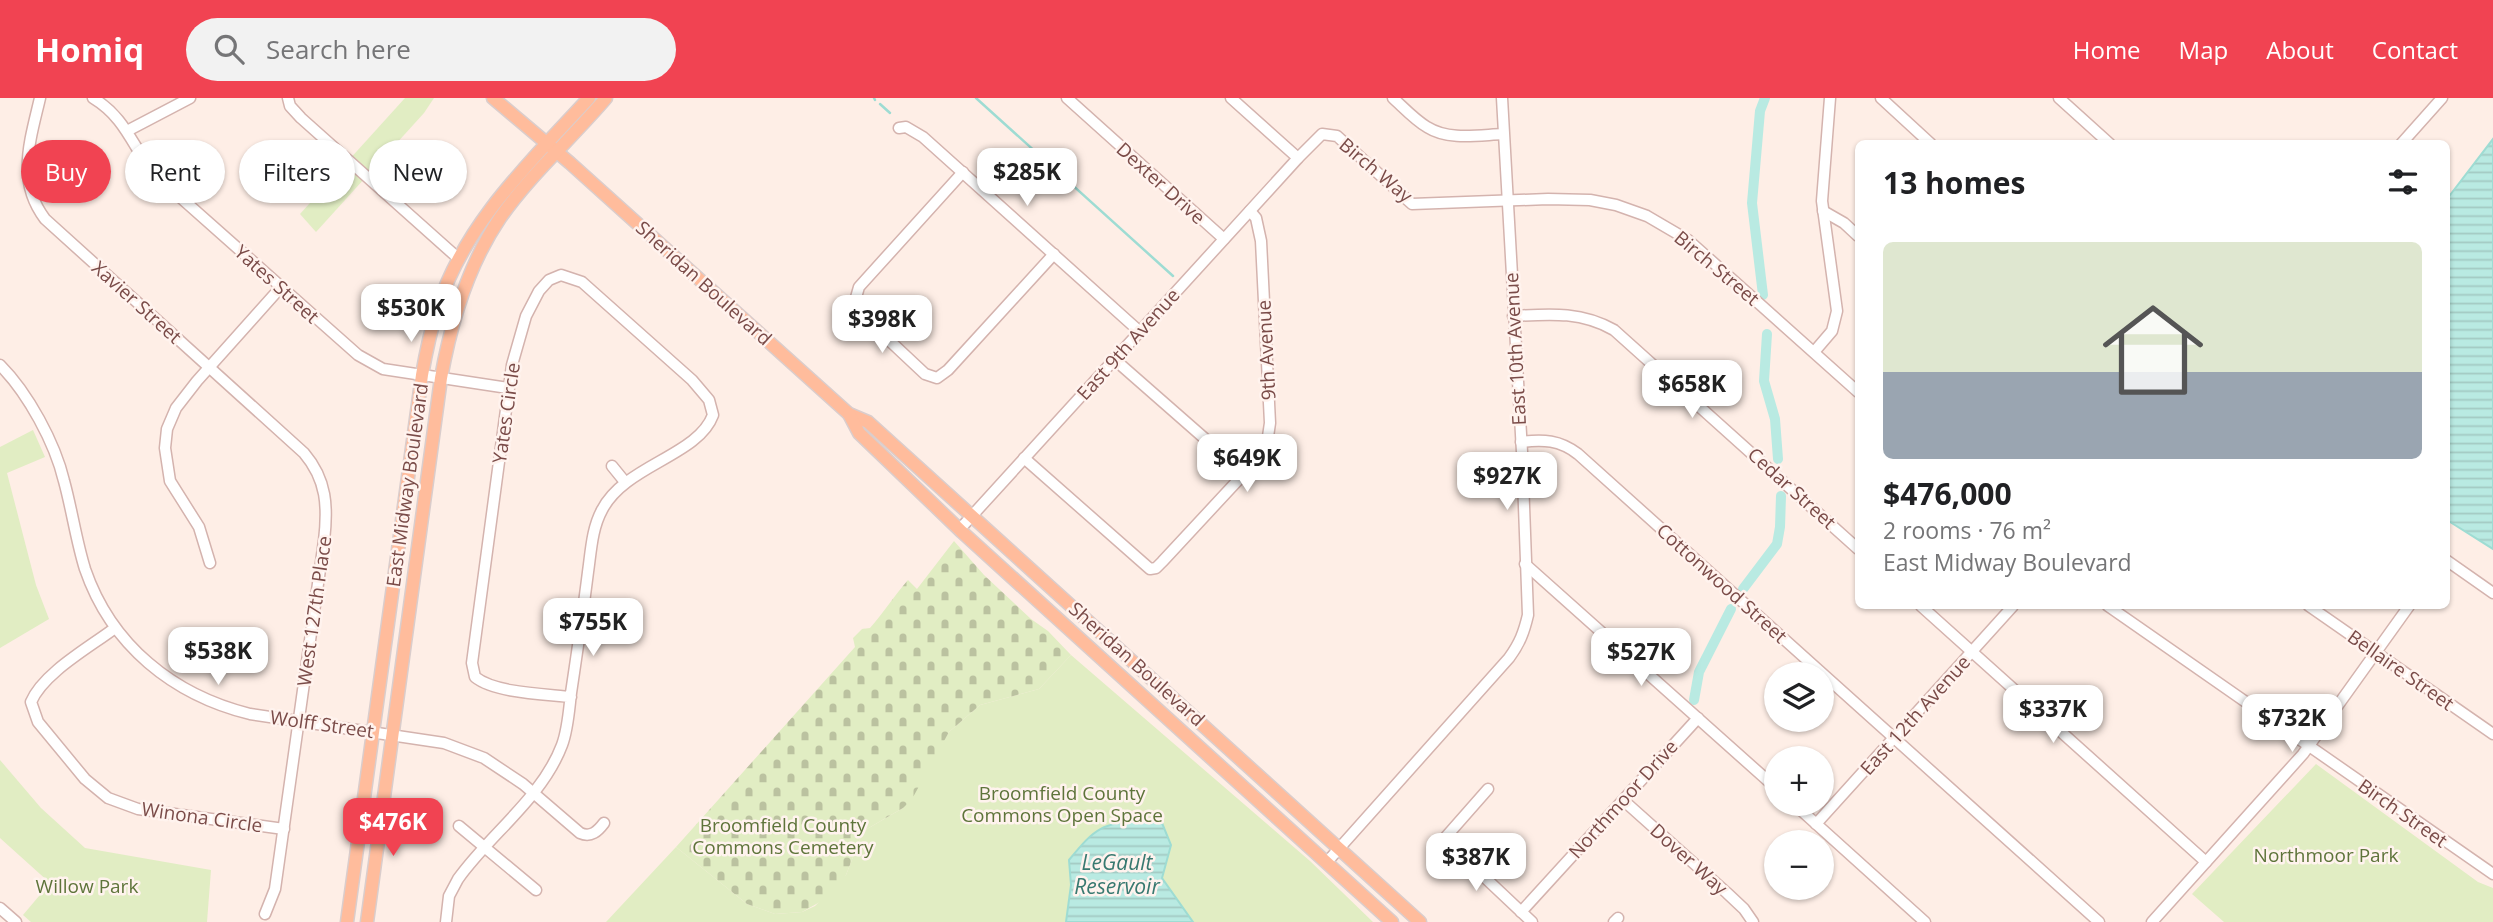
<!DOCTYPE html>
<meta charset="utf-8">
<style>
body{margin:0;font-family:"Open Sans",sans-serif;background:#f2f2f2;color:#202124;height:100vh;display:flex;flex-direction:column;font-size:26px;white-space:nowrap}
*{box-sizing:border-box;margin:0}
p{font-size:23px;color:#757577}
.icon{flex:none;width:38px;height:38px;fill:none;stroke:currentColor;stroke-width:2;stroke-linecap:round;stroke-linejoin:round}
.map{position:relative;flex:1;overflow:hidden}
.side{position:absolute;left:1855px;top:42px;width:595px;height:469px;display:flex;flex-direction:column;background:#fff;border-radius:10px;box-shadow:0 2px 5px #0004}
.side>*{flex:none}
.top-card{position:absolute;left:21px;top:42px;width:665px;height:63px;display:flex;gap:14px}
.fabs{position:absolute;left:1764px;top:564px;display:grid;gap:14px}
.fabs a{display:grid;place-items:center;width:70px;height:70px;border-radius:50%;background:#fff;box-shadow:0 2px 5px #0004;font-size:35px}
.price{position:absolute;translate:-50% -60px;padding:0 16px;border-radius:14px;background:#fff;color:#222;font-size:23px;line-height:46px;filter:drop-shadow(0 2px 4px #0008)}
.price::after{content:'';position:absolute;left:50%;top:42px;width:21px;height:16px;margin-left:-10px;background:inherit;clip-path:polygon(0 0,100% 0,50% 100%)}
.price.active{background:#f14352;color:#fff}
ul{padding:0;list-style:none}
li{display:grid;align-content:center;gap:14px;height:371px;padding:0 28px}
li+li{border-top:2px solid #e0e0e0}
li span{display:grid;place-items:center;height:217px;border-radius:10px;color:#555}
li>.icon{margin-inline-start:auto}
span .icon{width:126px;height:126px;fill:#fffc;stroke-width:1}
li b{font-size:30px}
h2{display:flex;justify-content:space-between;align-items:center;height:84px;padding:0 28px;font-size:30px}
.chip{padding:0 24px;border-radius:32px;background:#fff;box-shadow:0 2px 5px #0004;font-size:24px;line-height:63px}
.chip.active{background:#f14352;color:#fff}
header{display:flex;align-items:center;gap:42px;box-sizing:border-box;height:98px;padding:0 35px;background:#f14352;color:#fff}
header strong{font-size:33px}
nav{display:flex;gap:38px;margin-inline-start:auto;font-size:24px}
.search{width:490px;height:63px;background:#f2f2f2;display:flex;align-items:center;gap:18px;box-sizing:border-box;padding:0 24px;border-radius:38px;color:#757577;font-size:26px}
.map>svg:first-child{display:block}
.green{fill:#e1edc3}
.cemetery{fill:url(#cemetery-stones)}
.water{fill:url(#water-rules);stroke:#9edcd3;stroke-width:2}
.lines{fill:none;stroke-linecap:round;stroke-linejoin:round}
.stream{stroke:#9edcd3;stroke-width:2.5}
.canal{stroke:#b9eae2;stroke-width:10}
.minor-casing{stroke:#d4b3ae;stroke-width:13}
.major-casing{stroke:#dacdcc;stroke-width:15}
.minor{stroke:#fff;stroke-width:10}
.major{stroke:#ffbc9c;stroke-width:12}
.labels{text-anchor:middle;dominant-baseline:central;stroke-width:5;stroke-linejoin:round;paint-order:stroke}
.street-label{font-size:19px;fill:#7a4b48;stroke:#fff3ee}
.park-label{font-size:19px;fill:#5e743a;stroke:#fff3ee}
.water-label{font-size:21px;font-style:italic;fill:#387970;stroke:#fff3ee}
</style>
<header>
<strong>Homiq</strong>
<div class="search"><svg class="icon" aria-label="search" viewBox="0 0 24 24"><circle cx="10" cy="10" r="6"/><path d="M15 15l6 6"/></svg>Search here</div>
<nav><a>Home</a><a>Map</a><a>About</a><a>Contact</a></nav>
</header>
<div class="map">
<svg width="2493" height="824" viewBox="0 0 2493 824">
<defs>
<pattern id="cemetery-stones" width="16" height="16" patternUnits="userSpaceOnUse" patternTransform="scale(1.75)"><rect width="16" height="16" fill="#e1edc3"/><path d="M2 7V4a2 2 0 0 1 4 0v3zM10 15v-3a2 2 0 0 1 4 0v3z" fill="#bbc2a0"/></pattern>
<pattern id="water-rules" width="6" height="5" patternUnits="userSpaceOnUse" patternTransform="scale(1.75)"><rect width="6" height="5" fill="#b9eae2"/><path d="M0 2.5h6" fill="none" stroke="#a3cac3"/></pattern>
</defs>
<rect width="100%" height="100%" fill="#feeee6"/>
<!-- green -->
<g class="green">
<path d="M405,0h29l-10,15 -108,119 -16,-18z"/>
<path d="M33,332l12,27 -38,16 29,112 13,34 -49,29v-201z"/>
<path d="M1071,557l239,206 63,61h-767l70,-75 71,57 28,10 27,-2 13,-6 31,-31 14,-36 7,-10 36,-21 46,-76 31,-27 59,-16z"/>
<path d="M0,662l41,48 44,40 126,22 -4,52h-176l-8,-7 27,-32 -50,-45z"/>
<path d="M2316,666l162,118 15,6v34h-269l-32,-28z"/>
</g>
<!-- cemetery -->
<path class="cemetery" d="M954,443l30,34 47,44 17,12 23,24 -32,34 -59,16 -31,27 -37,67 -9,9 -36,21 -7,10 -14,36 -7,13 -12,10 -25,14 -27,2 -28,-10 -71,-57 179,-200 -2,-9 9,-9 8,-1c14,-16 24,-32 38,-48l9,9z"/>
<!-- water -->
<g class="water">
<path d="M2493,41v410l-46,-29v-321z"/>
<path d="M1143,722l19,3 9,22 -9,33 31,44h-127l5,-37 -2,-25c27,-33 32,-36 74,-40z"/>
</g>
<g class="lines">
<!-- stream -->
<g class="stream">
<path d="M874,0l1,2"/>
<path d="M976,0l197,178"/>
<path d="M880,6l10,9"/>
</g>
<!-- canal -->
<g class="canal">
<path d="M1763,197l-11,-92 8,-92 5,-13"/>
<path d="M1767,236l-3,47 11,38 3,40"/>
<path d="M1743,491l34,-45 3,-17 1,-31"/>
<path d="M1694,602l5,-28 32,-63"/>
</g>
<defs>
<g id="minor">
<path d="M40,0c-10,43 -24,83 5,121l259,234c23,27 24,54 20,88l-49,348 -10,25"/>
<path d="M93,0c33,20 39,48 61,76l204,181 25,14 125,19"/>
<path d="M288,0l2,8 11,12 158,141"/>
<path d="M1067,0l157,141"/>
<path d="M1231,0l67,60"/>
<path d="M1393,0c11,10 22,22 34,29 22,14 52,8 76,7"/>
<path d="M1881,0l50,46"/>
<path d="M2059,0l51,46"/>
<path d="M899,30l7,-1 17,10 216,194"/>
<path d="M127,33l63,-33"/>
<path d="M2401,46l41,-46"/>
<path d="M963,74l-104,115 -4,14 5,12 65,61 12,4 11,-8 106,-116"/>
<path d="M1823,113l21,12 14,13"/>
<path d="M1513,218c36,-2 68,-5 101,14l244,219"/>
<path d="M1814,254l18,-21 5,-20 -15,-110 8,-103"/>
<path d="M1114,261l130,114"/>
<path d="M0,267c28,28 55,78 64,116 8,29 12,59 21,88 26,76 88,126 165,145l194,29 40,15 39,26 57,49c11,5 18,-2 24,-10"/>
<path d="M1521,344c22,-3 39,-2 57,12l521,468"/>
<path d="M1024,360l126,111 6,-1 6,-6 104,-112 4,-27 -9,-182 -5,-23 -6,-7"/>
<path d="M612,368l13,16"/>
<path d="M959,432l339,-372 24,-24 15,2 75,68 136,-5 42,1 26,5 31,11 41,24 170,152"/>
<path d="M2446,462l47,33"/>
<path d="M210,465l-11,-36 -29,-46 -5,-33 2,-19 9,-21 21,-27 84,-94"/>
<path d="M1525,466l251,224"/>
<path d="M1921,508l285,256"/>
<path d="M2108,508l385,268"/>
<path d="M2309,508l184,128"/>
<path d="M115,530c-25,19 -72,45 -84,74l7,20 47,57 23,19 30,11 146,20"/>
<path d="M1488,691l-44,50 88,83"/>
<path d="M1623,702l104,93 17,16 9,13"/>
<path d="M1793,705l132,119"/>
<path d="M1816,726l197,-218"/>
<path d="M459,728l77,64"/>
<path d="M1327,764l182,-204c11,-15 15,-26 19,-43l-6,-163 -20,-354"/>
<path d="M0,810l16,14"/>
<path d="M1521,814l177,-194"/>
<path d="M446,824l3,-26 9,-17c32,-45 84,-81 104,-134 6,-16 7,-35 9,-52 6,-40 12,-81 17,-121 3,-21 4,-44 14,-62 23,-45 96,-54 111,-95l-4,-15 -17,-20 -110,-98 -21,-7 -12,5 -10,11 -13,25 -14,49 -40,298 3,14c20,16 69,17 96,20"/>
<path d="M1614,824l4,-4"/>
<path d="M2152,824l151,-168 106,-148"/>
</g>
<g id="major">
<path d="M493,0l77,65 279,251 19,8 552,500"/>
<path d="M849,316l10,19 103,99 430,390"/>
<path d="M347,824l75,-547c4,-23 9,-46 16,-68 27,-84 93,-146 151,-209"/>
<path d="M367,824l74,-544c10,-56 27,-113 59,-160 30,-43 72,-80 106,-120"/>
</g>
</defs>
<!-- minor casing -->
<use href="#minor" class="minor-casing"/>
<!-- major casing -->
<use href="#major" class="major-casing"/>
<!-- minor -->
<use href="#minor" class="minor"/>
<!-- major -->
<use href="#major" class="major"/>
</g>
<g class="labels">
<!-- street labels -->
<g class="street-label">
<text transform="translate(1376 72) rotate(40)">Birch Way</text>
<text transform="translate(1161 85) rotate(42)">Dexter Drive</text>
<text transform="translate(1717 170) rotate(40)">Birch Street</text>
<text transform="translate(704 185) rotate(42)">Sheridan Boulevard</text>
<text transform="translate(277 186) rotate(42)">Yates Street</text>
<text transform="translate(137 204) rotate(42)">Xavier Street</text>
<text transform="translate(1128 246) rotate(-48)">East 9th Avenue</text>
<text transform="translate(1515 251) rotate(-93)">East 10th Avenue</text>
<text transform="translate(1266 252) rotate(-93)">9th Avenue</text>
<text transform="translate(506 315) rotate(-82)">Yates Circle</text>
<text transform="translate(407 387) rotate(-82)">East Midway Boulevard</text>
<text transform="translate(1792 390) rotate(42)">Cedar Street</text>
<text transform="translate(1722 485) rotate(42)">Cottonwood Street</text>
<text transform="translate(314 513) rotate(-82)">West 127th Place</text>
<text transform="translate(1137 566) rotate(42)">Sheridan Boulevard</text>
<text transform="translate(2401 572) rotate(35)">Bellaire Street</text>
<text transform="translate(1915 617) rotate(-48)">East 12th Avenue</text>
<text transform="translate(322 626) rotate(8)">Wolff Street</text>
<text transform="translate(1623 701) rotate(-48)">Northmoor Drive</text>
<text transform="translate(2403 715) rotate(35)">Birch Street</text>
<text transform="translate(202 719) rotate(8)">Winona Circle</text>
<text transform="translate(1689 761) rotate(42)">Dover Way</text>
</g>
<!-- park labels -->
<g class="park-label">
<text x="1062" y="695">Broomfield County<tspan x="1062" dy="22">Commons Open Space</tspan></text>
<text x="783" y="727">Broomfield County<tspan x="783" dy="22">Commons Cemetery</tspan></text>
<text x="2326" y="757">Northmoor Park</text>
<text x="87" y="788">Willow Park</text>
</g>
<!-- water labels -->
<g class="water-label">
<text x="1117" y="764">LeGault<tspan x="1117" dy="24">Reservoir</tspan></text>
</g>
</g>
</svg>
<div class="fabs">
<a><svg class="icon" aria-label="layers" viewBox="0 0 24 24"><path d="M12 4l9 5-9 5-9-5zM3 14l9 5 9-5"/></svg></a>
<a>+</a>
<a>−</a>
</div>
<b class="price" style="left:1027px;top:110px">$285K</b>
<b class="price" style="left:411px;top:246px">$530K</b>
<b class="price" style="left:882px;top:257px">$398K</b>
<b class="price" style="left:1692px;top:322px">$658K</b>
<b class="price" style="left:1247px;top:396px">$649K</b>
<b class="price" style="left:1507px;top:414px">$927K</b>
<b class="price" style="left:593px;top:560px">$755K</b>
<b class="price" style="left:218px;top:589px">$538K</b>
<b class="price" style="left:1641px;top:590px">$527K</b>
<b class="price" style="left:2053px;top:647px">$337K</b>
<b class="price" style="left:2292px;top:656px">$732K</b>
<b class="price active" style="left:393px;top:760px">$476K</b>
<b class="price" style="left:1476px;top:795px">$387K</b>
<div class="top-card">
<a class="chip active">Buy</a>
<a class="chip">Rent</a>
<a class="chip">Filters</a>
<a class="chip">New</a>
</div>
<section class="side">
<h2>13 homes<svg class="icon" aria-label="filters" viewBox="0 0 24 24"><path d="M4 7h16M4 17h16"/><circle cx="9" cy="7" r="2"/><circle cx="15" cy="17" r="2"/></svg></h2>
<ul>
<li><span style="background:linear-gradient(#dfe7d0 60%,#9aa5b1 0)"><svg class="icon" aria-label="home" viewBox="0 0 24 24"><path d="M3 11l9-7 9 7M6 9v11h12V9"/></svg></span><div><b>$476,000</b><p>2 rooms · 76 m²</p><p>East Midway Boulevard</p></div></li>
</ul>
</section>
</div>
